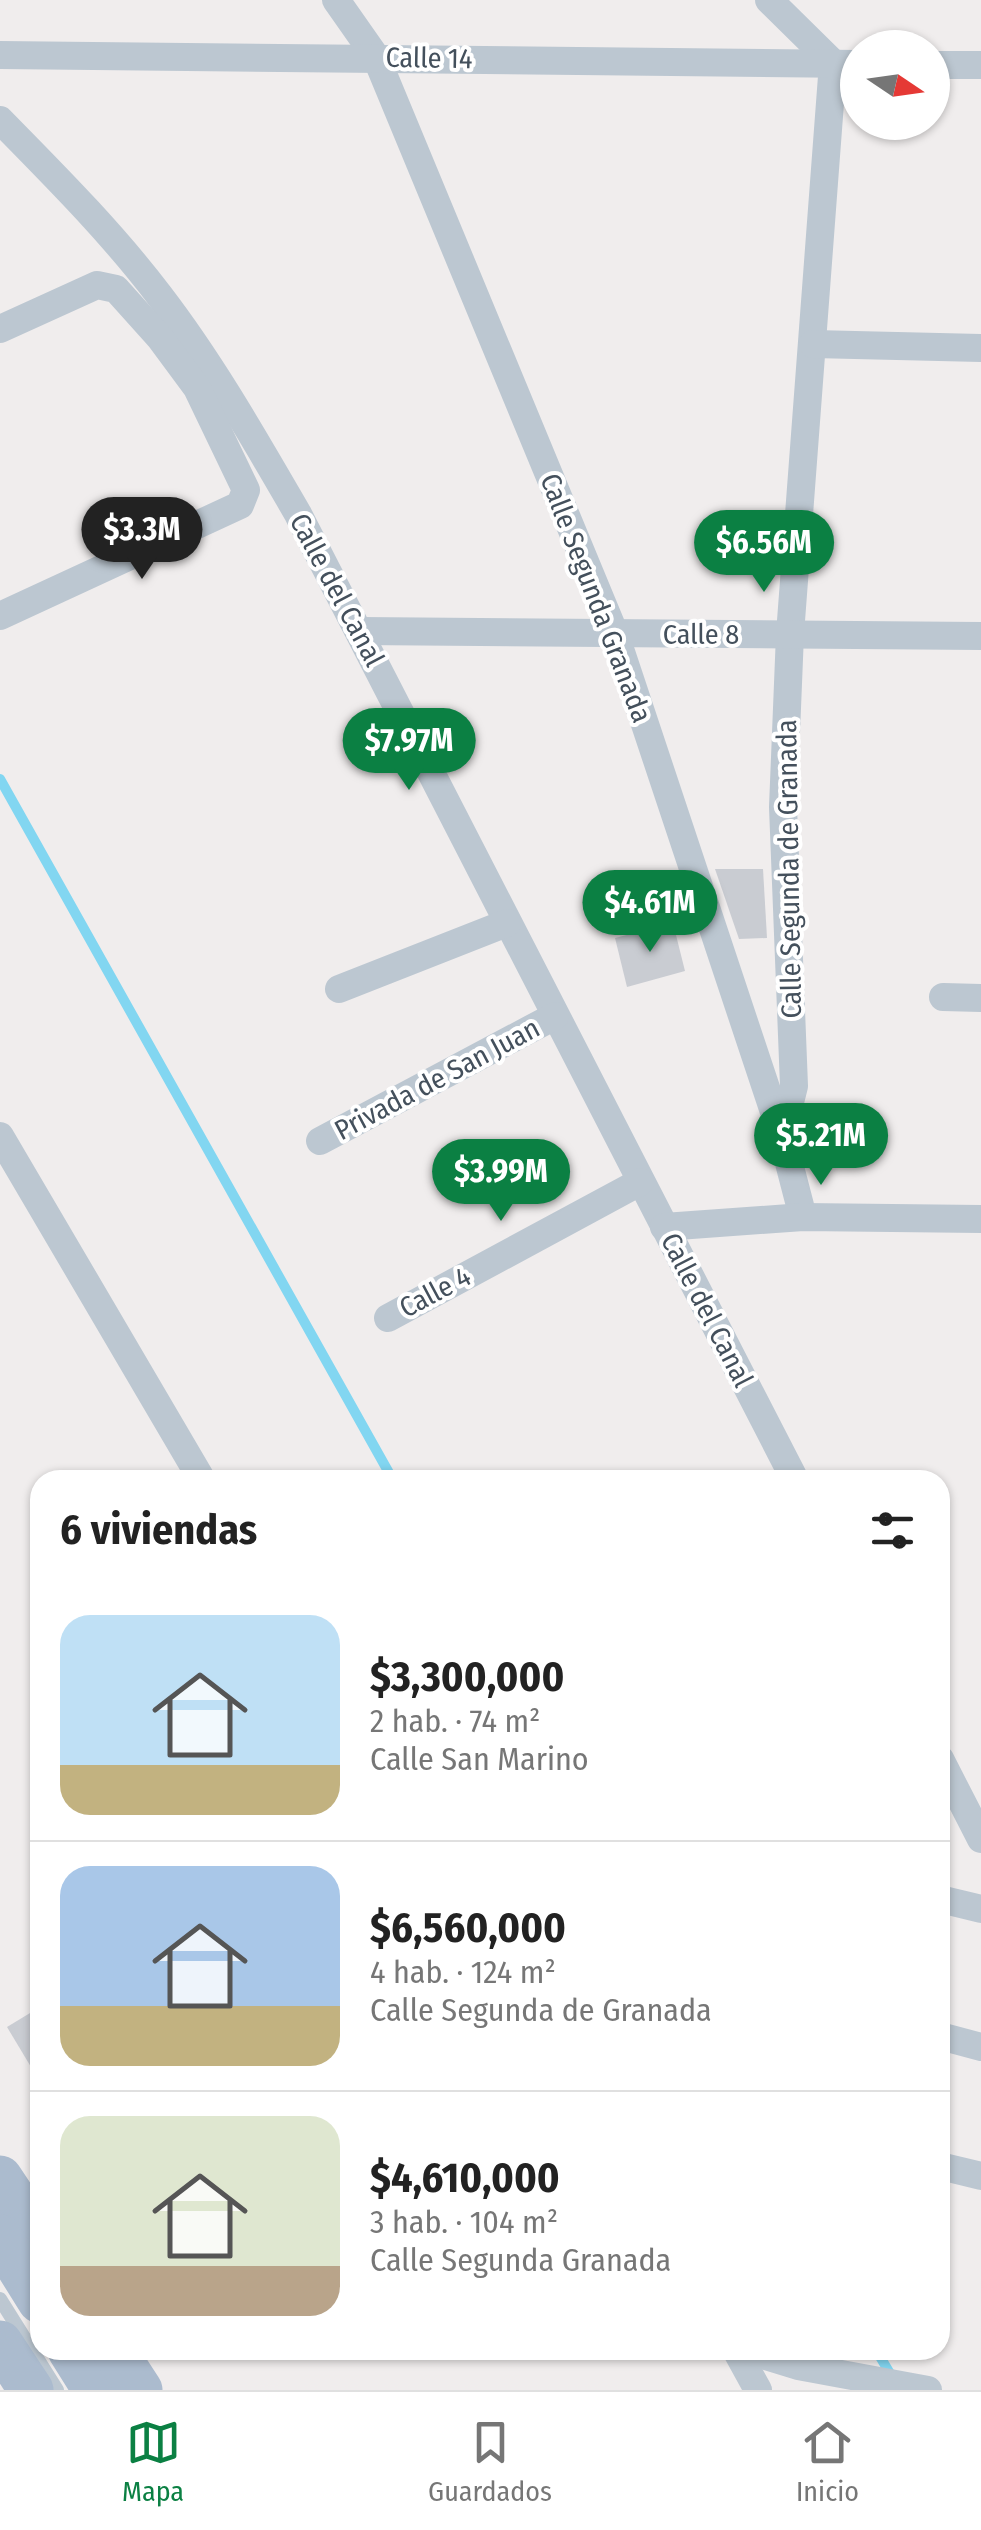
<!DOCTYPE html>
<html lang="es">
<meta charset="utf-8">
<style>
body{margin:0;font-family:"Fira Sans Condensed",sans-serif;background:#f2f2f2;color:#222;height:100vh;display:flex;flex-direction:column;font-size:38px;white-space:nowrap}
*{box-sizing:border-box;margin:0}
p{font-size:32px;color:#767676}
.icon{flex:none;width:55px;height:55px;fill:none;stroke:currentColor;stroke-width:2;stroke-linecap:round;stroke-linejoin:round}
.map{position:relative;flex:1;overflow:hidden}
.details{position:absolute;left:30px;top:1470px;width:920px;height:890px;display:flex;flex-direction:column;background:#fff;border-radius:30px;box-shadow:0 2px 8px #0004}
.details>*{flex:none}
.needle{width:65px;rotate:103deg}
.buttons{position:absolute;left:840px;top:30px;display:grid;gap:20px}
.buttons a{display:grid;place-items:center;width:110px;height:110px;border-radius:50%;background:#fff;box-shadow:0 2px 8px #0004;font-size:50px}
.price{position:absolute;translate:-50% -85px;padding:0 22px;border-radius:35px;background:#0b8043;color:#fff;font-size:32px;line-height:65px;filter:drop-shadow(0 2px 5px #0008)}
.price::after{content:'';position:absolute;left:50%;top:60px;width:30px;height:22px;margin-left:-15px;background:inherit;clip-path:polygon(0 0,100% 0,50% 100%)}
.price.active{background:#222;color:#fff}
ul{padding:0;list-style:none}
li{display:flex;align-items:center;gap:30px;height:250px;padding:0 30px}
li+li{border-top:2px solid #e0e0e0}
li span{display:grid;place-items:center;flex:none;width:280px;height:200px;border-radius:30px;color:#555}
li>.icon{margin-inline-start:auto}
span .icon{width:120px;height:120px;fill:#fffc;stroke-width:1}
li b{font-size:42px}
h2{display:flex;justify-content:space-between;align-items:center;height:120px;padding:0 30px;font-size:42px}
.tabs{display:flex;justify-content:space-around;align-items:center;height:140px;border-top:2px solid #e0e0e0;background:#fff;font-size:28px;color:#767676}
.tabs a{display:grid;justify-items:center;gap:5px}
.tabs .active{color:#0b8043}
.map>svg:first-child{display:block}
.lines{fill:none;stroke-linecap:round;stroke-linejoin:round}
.stream{stroke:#82d6f1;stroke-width:10}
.building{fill:#c9ccd2}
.service{stroke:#bcc7d1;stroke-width:14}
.minor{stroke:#bcc7d1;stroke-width:28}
.primary{stroke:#abbbce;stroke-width:45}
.labels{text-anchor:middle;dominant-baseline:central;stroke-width:8;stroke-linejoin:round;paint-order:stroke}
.street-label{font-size:28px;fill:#44505c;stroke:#fff}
</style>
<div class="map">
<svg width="981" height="2390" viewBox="0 0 981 2390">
<rect width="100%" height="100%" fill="#f0eded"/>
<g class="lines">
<!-- stream -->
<g class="stream">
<path d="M0,779l393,701"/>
<path d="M876,2350l18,30"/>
</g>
</g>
<!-- building -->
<g class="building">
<path d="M715,869h48l4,69 -28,1z"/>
<path d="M673,923l12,48 -58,16 -12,-49z"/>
<path d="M40,2007v75l-33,-55z"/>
</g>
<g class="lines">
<!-- service -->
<path class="service" d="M0,2299l57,91"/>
<!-- minor -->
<g class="minor">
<path d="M336,0l40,57 239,577 167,502 21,81"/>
<path d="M769,0l64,63 -43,571 -7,173 11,279 -12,48"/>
<path d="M0,55l858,9"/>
<path d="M932,65h49"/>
<path d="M0,120c55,56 112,113 159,175 53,69 96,145 139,219l497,966"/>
<path d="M0,329l97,-44 19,4 44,49 37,50 49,102 -6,15 -240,111"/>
<path d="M813,344l168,4"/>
<path d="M360,631l621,5"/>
<path d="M339,989l168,-66"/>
<path d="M943,997l38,1"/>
<path d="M0,1136l202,344"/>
<path d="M320,1141l235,-125"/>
<path d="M664,1227l139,-10 178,2"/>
<path d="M388,1318l252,-136"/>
<path d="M940,1759l41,80"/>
<path d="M940,1899l41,10"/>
<path d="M940,2036l41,11"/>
<path d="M940,2166l41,10"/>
<path d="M736,2350l22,40"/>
<path d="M747,2350l51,16 130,24"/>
</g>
<!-- primary -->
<g class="primary">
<path d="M0,2178l40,60"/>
<path d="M0,2237l40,64"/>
<path d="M0,2343l31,47"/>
<path d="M70,2350l25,40"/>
<path d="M114,2350l26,40"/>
</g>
</g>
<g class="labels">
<!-- street labels -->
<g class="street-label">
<text transform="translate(429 58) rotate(1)">Calle 14</text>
<text transform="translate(337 590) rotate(62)">Calle del Canal</text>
<text transform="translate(596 598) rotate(69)">Calle Segunda Granada</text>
<text x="701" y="634">Calle 8</text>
<text transform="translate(789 869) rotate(-91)">Calle Segunda de Granada</text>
<text transform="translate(437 1079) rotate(-28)">Privada de San Juan</text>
<text transform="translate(435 1292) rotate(-28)">Calle 4</text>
<text transform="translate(707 1310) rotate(63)">Calle del Canal</text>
</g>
</g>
</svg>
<div class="buttons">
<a><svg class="needle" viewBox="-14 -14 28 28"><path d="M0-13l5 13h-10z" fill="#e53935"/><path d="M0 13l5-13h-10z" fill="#767676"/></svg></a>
</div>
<b class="price active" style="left:142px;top:582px">$3.3M</b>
<b class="price" style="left:764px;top:595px">$6.56M</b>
<b class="price" style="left:409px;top:793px">$7.97M</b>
<b class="price" style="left:650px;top:955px">$4.61M</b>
<b class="price" style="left:821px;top:1188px">$5.21M</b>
<b class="price" style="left:501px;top:1224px">$3.99M</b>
<section class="details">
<h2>6 viviendas<svg class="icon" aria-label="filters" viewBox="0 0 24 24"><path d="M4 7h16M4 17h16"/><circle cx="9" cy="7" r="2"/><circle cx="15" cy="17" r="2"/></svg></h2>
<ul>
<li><span style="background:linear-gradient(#bfe0f5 75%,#c2b280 0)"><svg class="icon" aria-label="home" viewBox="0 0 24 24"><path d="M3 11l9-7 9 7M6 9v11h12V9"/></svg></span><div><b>$3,300,000</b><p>2 hab. · 74 m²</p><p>Calle San Marino</p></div></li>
<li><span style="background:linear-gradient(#a9c7e8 70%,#c2b280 0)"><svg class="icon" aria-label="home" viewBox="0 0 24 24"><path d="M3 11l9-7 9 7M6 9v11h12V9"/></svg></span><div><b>$6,560,000</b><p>4 hab. · 124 m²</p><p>Calle Segunda de Granada</p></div></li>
<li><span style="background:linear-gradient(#dfe7d0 75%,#b9a48a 0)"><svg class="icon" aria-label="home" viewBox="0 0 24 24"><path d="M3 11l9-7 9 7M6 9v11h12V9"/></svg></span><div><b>$4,610,000</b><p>3 hab. · 104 m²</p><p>Calle Segunda Granada</p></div></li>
</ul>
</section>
</div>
<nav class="tabs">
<a class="active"><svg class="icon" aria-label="map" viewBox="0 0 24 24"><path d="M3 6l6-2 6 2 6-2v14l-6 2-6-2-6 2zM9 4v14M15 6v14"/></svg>Mapa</a>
<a><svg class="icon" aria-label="saved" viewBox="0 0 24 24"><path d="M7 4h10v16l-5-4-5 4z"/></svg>Guardados</a>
<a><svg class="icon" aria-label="home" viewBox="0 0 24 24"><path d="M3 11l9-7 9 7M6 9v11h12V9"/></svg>Inicio</a>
</nav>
